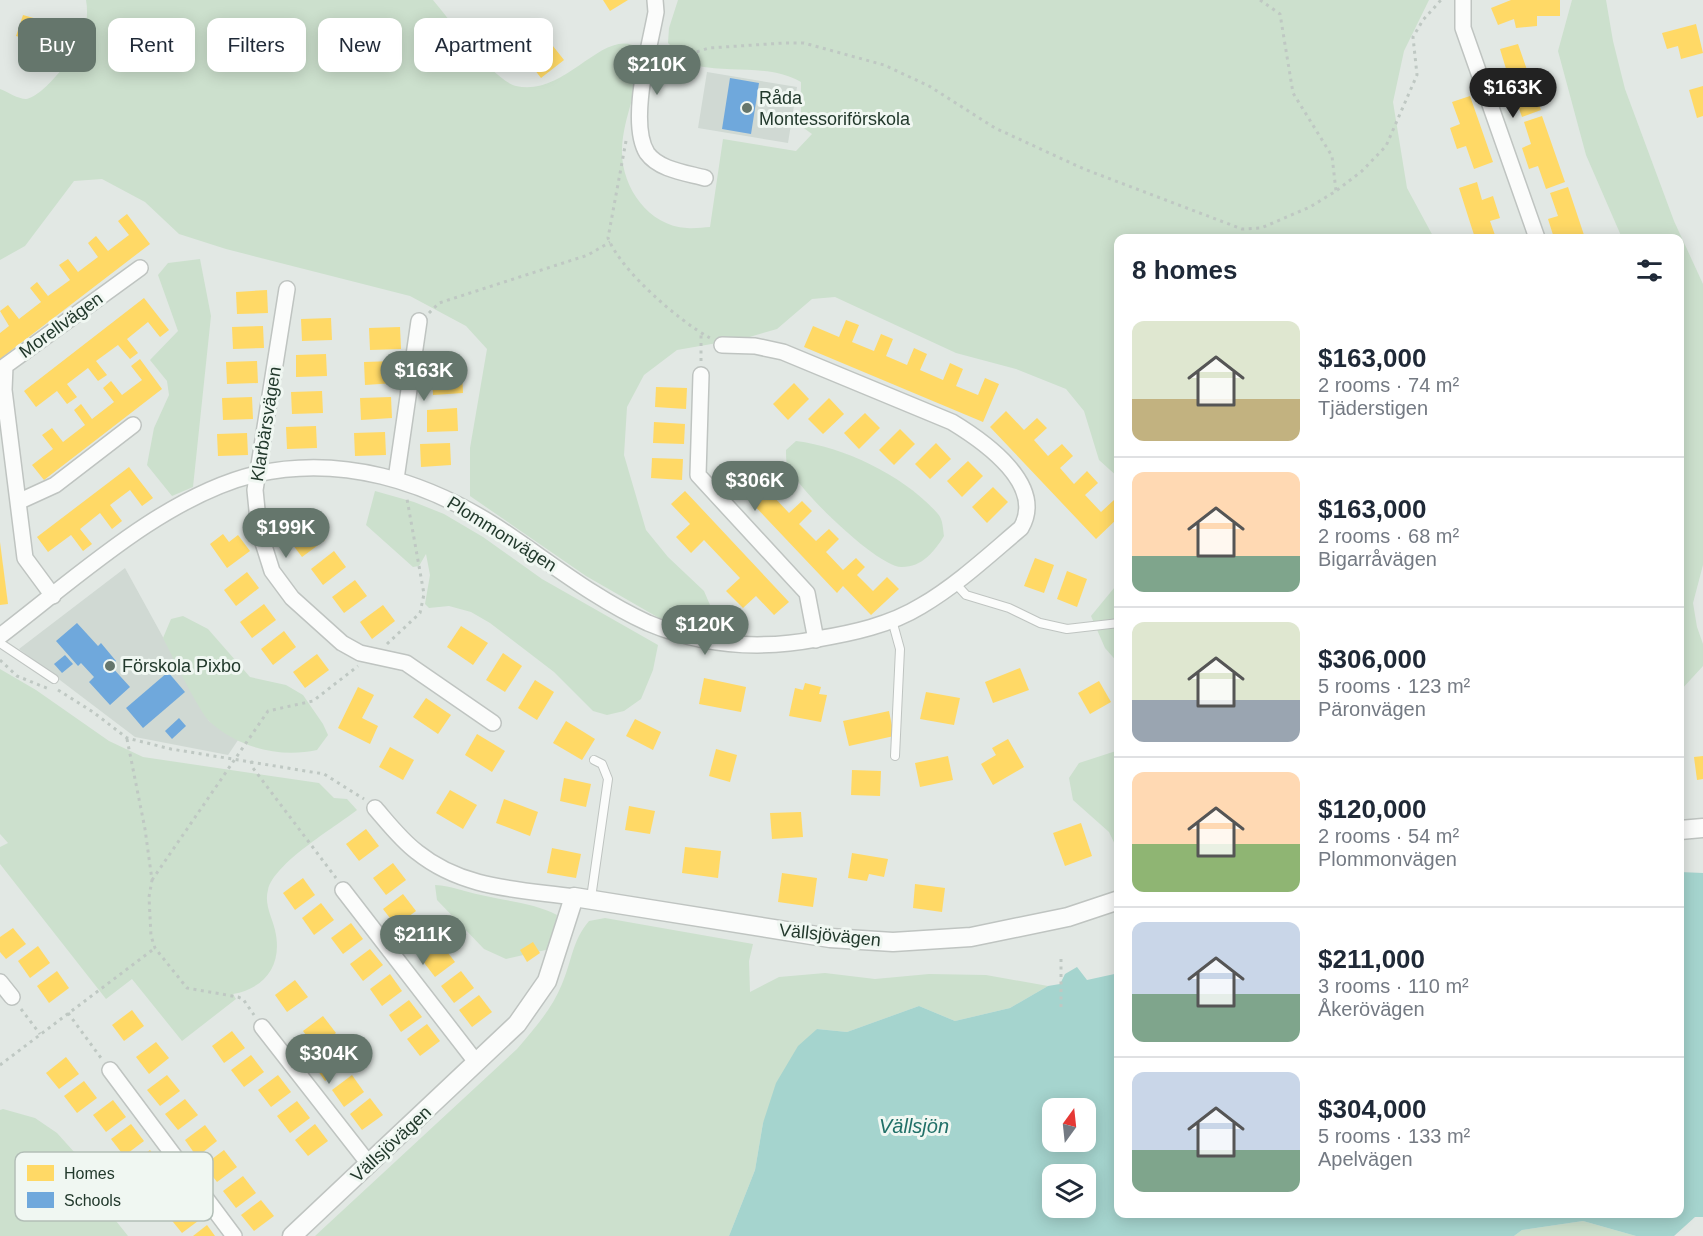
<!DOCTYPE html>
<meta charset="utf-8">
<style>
body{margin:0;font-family:Arial,sans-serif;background:#f6f6f7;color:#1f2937;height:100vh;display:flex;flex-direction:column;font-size:22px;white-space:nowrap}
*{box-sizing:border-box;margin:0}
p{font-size:20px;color:#747a83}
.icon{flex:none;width:33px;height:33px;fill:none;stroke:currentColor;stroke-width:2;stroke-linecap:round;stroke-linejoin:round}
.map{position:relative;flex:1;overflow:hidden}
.drawer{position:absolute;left:1114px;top:234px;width:570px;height:984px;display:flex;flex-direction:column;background:#fff;border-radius:12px;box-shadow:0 3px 15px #0003}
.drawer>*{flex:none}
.hud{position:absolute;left:18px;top:18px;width:570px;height:54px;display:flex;gap:12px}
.needle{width:39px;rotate:15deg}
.tools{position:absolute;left:1042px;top:1098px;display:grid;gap:12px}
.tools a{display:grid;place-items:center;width:54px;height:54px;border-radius:12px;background:#fff;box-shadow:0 3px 15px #0003;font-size:30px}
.price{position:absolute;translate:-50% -51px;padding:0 14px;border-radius:21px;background:#65766c;color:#fff;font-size:20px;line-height:39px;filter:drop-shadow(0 2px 3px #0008)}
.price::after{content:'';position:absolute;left:50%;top:36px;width:18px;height:14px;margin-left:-9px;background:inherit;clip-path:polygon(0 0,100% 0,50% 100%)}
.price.active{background:#222;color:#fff}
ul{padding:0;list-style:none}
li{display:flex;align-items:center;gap:18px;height:150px;padding:0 18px}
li+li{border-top:2px solid #e0e1e3}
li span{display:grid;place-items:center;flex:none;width:168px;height:120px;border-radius:12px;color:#555}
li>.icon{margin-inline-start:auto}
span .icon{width:72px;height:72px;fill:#fffc;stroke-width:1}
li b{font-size:26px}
h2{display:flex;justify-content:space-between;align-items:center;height:72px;padding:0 18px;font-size:26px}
.chip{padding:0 21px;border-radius:12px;background:#fff;box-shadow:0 3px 15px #0003;font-size:21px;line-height:54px}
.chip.active{background:#65766c;color:#fff}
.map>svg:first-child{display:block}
.built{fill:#d0d9d3}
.green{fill:#cce0cd}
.water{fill:#a5d4ce;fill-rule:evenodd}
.homes{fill:#ffd966}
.schools{fill:#6fa8dc}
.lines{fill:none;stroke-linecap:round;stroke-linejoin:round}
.service-casing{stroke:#bfc4c1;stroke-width:10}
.minor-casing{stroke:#bfc4c1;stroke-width:18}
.tertiary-casing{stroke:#bfc4c1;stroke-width:21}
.path{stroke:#bfc8c3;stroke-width:3;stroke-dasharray:3 4.5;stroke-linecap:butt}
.service{stroke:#fbfcfb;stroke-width:8}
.minor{stroke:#fbfcfb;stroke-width:15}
.tertiary{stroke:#fbfcfb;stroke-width:18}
.poi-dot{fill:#65766c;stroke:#f0f7f2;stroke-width:2}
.labels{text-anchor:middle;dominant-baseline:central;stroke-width:6;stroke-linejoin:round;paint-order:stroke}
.poi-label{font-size:18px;fill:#22392c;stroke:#f0f7f2;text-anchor:start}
.street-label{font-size:18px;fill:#22392c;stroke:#f0f7f2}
.water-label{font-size:20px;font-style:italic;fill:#217068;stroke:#f0f7f2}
.key{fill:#f0f7f2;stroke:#b2beb7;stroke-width:1.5}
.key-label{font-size:16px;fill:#22392c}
</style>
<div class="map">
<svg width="1703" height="1236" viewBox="0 0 1703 1236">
<rect width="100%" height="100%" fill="#e2e8e4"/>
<!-- built -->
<g class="built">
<path d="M707,72l90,15 -9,56 -90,-15z"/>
<path d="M125,568l84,153 29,19 -10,15 -93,-18 -116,-88z"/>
</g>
<!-- green -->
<g class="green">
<path d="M86,0h347c16,19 61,81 83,86 51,12 90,-65 125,-36 0,34 -18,66 -19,100 -1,36 26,76 65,78 8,1 16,-1 23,-1l13,-88 73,12 16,-17 -11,-8v-44c-31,-18 -69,-9 -103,-16 -10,-3 -22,-16 -30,-23l1,-15 9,-28h751l-25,51 -11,51 14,86 27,50h-315v240l-20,-18 -15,-49 -18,-22 -50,-20 -60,-16 -121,-56 -23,2 -35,30 -31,9 -69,12 -33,25 -17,32 -3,48 22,75 22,27 36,34 9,21 -5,19 -49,-13 -73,-42 -116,-80v-48l17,-99 -21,-23 -56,-30 -184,-47 -47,-15 -34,-32 -43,-23 -28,2 -49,65 -25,14v-171c8,3 18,10 26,10 18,-2 53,-49 58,-66 3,-11 4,-22 2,-33z"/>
<path d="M1572,0h34l7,41 12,48 49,132 29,63v281l-10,38 4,24 6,17v22l-23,25v-453h-58l-36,-83 -28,-104z"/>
<path d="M200,259l11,57 -18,171 -21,9 -25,-31 7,-37 15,-33 -2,-14 -17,-21 28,-29 -20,-56 10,-12z"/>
<path d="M796,441c49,6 110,36 142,73 5,5 5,16 6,22 -10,16 -22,31 -42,31 -24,1 -108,-81 -115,-103 -1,-4 -1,-10 -1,-14z"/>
<path d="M375,491l39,11 30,12 39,23 59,42 116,66 -5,25 -12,29 -17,12 -17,4 -14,-4 -39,-39 -64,-49 -19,-11 -22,-6 -20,2 -4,-4 5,-29 -4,-21 -7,12 -6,1 -47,-42z"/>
<path d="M1119,582v82l-14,-16 -14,-32z"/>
<path d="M183,616l25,13 42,48 36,8 17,10 20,29 5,11 -11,15c-37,8 -78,-2 -107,-28 -11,-10 -38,-67 -47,-84l8,-19z"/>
<path d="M0,669l36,21 73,51 34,16 176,26 15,15 13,1 10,11c-23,18 -83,53 -89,80 -4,14 4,27 7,40 8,34 -9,58 -42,64l3,5 -54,42 -50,-62 -26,20 -106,-135v-17l8,-4 -8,-9z"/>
<path d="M1119,746v107l-10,-21 -36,-32 -4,-22 10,-15 37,-12z"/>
<path d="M435,885c17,1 30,7 46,10 25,6 54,8 76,20l-7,34 -44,10 -22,-10 -47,-49z"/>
<path d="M605,918l148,26 -4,17 1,31 29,-15 46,-4 50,6 54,-5 57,1 62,11 -38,22 -55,13 -36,-15 -72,26 -30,-3 -54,94 -8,47 -26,66h-414l202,-187c17,-20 35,-40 45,-65 10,-23 10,-43 27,-63z"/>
<path d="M3,1109l32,9 22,15 18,20 10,29 43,54h-128v-126z"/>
<path d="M1583,1221l53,15h-122l8,-6z"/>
</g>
<!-- water -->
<path class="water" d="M1680,872l23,1v344h-8l-21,19h-38l-53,-15 -61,9 -8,6h-785l26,-66 8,-47 13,-40 22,-37 19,-17 30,3 72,-26 36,15 55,-13 38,-22 12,-2 5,-10 12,-7 10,13 32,-7v241h561zM1053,1108h33v34h-33zM1053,1174h33v34h-33z"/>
<!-- homes -->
<g class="homes">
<path d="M603,0h25l-18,11z"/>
<path d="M1511,0h49v16h-23v10l-21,2 -2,-9 -16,6 -7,-17z"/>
<path d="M23,15l35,10 -7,22 -35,-11z"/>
<path d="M1696,24l7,29 -22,6 -3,-13 -11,3 -5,-16z"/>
<path d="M532,26l14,17 3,-2 15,19 -23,18 -13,-17 -4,4 -16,-20z"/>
<path d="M1518,44l23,66 -19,7 -8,-23 -9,3 -8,-22 10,-3 -7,-23z"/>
<path d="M1703,86v30l-6,2 -8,-28z"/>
<path d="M1470,96l23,66 -19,7 -8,-23 -9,3 -7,-21 10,-4 -8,-22z"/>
<path d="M1542,116l23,66 -19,7 -8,-23 -9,3 -7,-21 9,-4 -7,-22z"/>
<path d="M1477,182l5,18 11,-4 7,22 -10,3 6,17h-21l-16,-50z"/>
<path d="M1568,187l17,51h-31l-6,-19 10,-3 -8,-23z"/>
<path d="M127,214l23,30 -150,115v-26l9,-7 -9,-15 8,-6 11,14 22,-17 -11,-14 7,-6 11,14 22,-16 -11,-15 9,-6 10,13 20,-15 -10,-14 8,-7 12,15 21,-16 -11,-14z"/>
<path d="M267,290l1,23 -31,1 -1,-22z"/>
<path d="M144,298l25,32 -9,7 -12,-15 -21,17 11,14 -8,6 -12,-14 -22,16 11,14 -9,6 -10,-13 -21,16 10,13 -10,7 -10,-13 -21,16 -12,-16z"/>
<path d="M331,318l1,22 -30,1 -1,-22z"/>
<path d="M846,320l13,5 -7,17 22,9 7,-17 12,5 -7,17 21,9 7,-17 13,6 -7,16 23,10 7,-17 13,6 -7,17 22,9 7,-17 14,6 -16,38 -179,-75 9,-21 26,11z"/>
<path d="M263,326l1,22 -31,1 -1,-22z"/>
<path d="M400,327l1,22 -31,1 -1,-22z"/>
<path d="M326,354l1,22 -31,1v-22z"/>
<path d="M140,359l22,30 -118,91 -12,-15 21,-16 -11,-14 10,-7 11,14 22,-17 -11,-15 7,-6 11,15 22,-17 -11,-14 8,-7 11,14 20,-15 -11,-14z"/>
<path d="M257,361l1,22 -31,1 -1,-22z"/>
<path d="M394,361l1,22 -30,2 -1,-23z"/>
<path d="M462,371l1,22 -30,2 -1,-22z"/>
<path d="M794,383l15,16 -21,21 -15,-16z"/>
<path d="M656,387l31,1 -1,21 -31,-2z"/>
<path d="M322,391l1,22 -31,1 -1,-22z"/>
<path d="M252,397l1,22 -30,1 -1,-22z"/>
<path d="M391,397l1,21 -31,2 -1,-22z"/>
<path d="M829,398l15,16 -21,20 -15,-15z"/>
<path d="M457,408l1,23 -31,1v-22z"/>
<path d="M1006,411l18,19 13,-12 10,10 -13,12 14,16 14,-12 11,12 -13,12 14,16 13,-13 11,12 -13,12 16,17 13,-12 5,5v12l-23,22 -106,-112z"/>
<path d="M865,413l15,15 -21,21 -15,-16z"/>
<path d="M654,422l31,2 -1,20 -31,-1z"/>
<path d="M316,426l1,22 -30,1 -1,-22z"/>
<path d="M900,429l15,15 -21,21 -15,-15z"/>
<path d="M385,432l1,23 -31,1 -1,-23z"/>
<path d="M247,433l1,22 -30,1 -1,-22z"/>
<path d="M450,443l1,22 -30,2 -1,-23z"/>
<path d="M936,443l15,16 -21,20 -15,-15z"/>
<path d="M652,458l31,1 -1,21 -31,-2z"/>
<path d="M968,461l15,15 -21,21 -15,-16z"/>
<path d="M129,467l24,31 -11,8 -12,-16 -20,15 12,16 -10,8 -12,-16 -20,16 12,15 -9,7 -12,-16 -23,17 -11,-15z"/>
<path d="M746,468l17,18 13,-12 10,10 -13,12 16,17 13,-12 10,10 -13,13 17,17 13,-12 10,10 -13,13 17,18 13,-12 9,9 -8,8 16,16 14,-14 12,12 -28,26 -28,-29 -6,7 -106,-112z"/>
<path d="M993,487l15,15 -21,21 -15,-16z"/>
<path d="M685,491l104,111 -15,13 -18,-19 -13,12 -17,-17 14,-13 -36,-38 -13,13 -15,-16 14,-13 -19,-20z"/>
<path d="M313,524l12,16 -23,17 -12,-16z"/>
<path d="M223,534l6,8 9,-7 12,16 -23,17 -17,-24z"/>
<path d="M0,542l8,62 -8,1z"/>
<path d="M334,551l12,16 -23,18 -12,-16z"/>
<path d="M1035,558l19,7 -10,28 -20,-7z"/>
<path d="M1067,571l20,8 -10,28 -20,-8z"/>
<path d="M247,572l12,16 -23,18 -12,-16z"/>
<path d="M355,580l12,16 -23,17 -12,-16z"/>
<path d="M264,604l12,16 -24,18 -12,-16z"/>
<path d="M383,605l12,16 -23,18 -12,-17z"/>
<path d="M461,626l27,17 -15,22 -26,-18z"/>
<path d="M284,631l12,16 -23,18 -12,-16z"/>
<path d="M503,653l19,13 -17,26 -19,-12z"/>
<path d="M317,654l12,16 -24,18 -12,-16z"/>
<path d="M1020,668l9,22 -36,13 -8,-21z"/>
<path d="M704,678l42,9 -5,25 -42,-8z"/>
<path d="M535,680l19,12 -17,28 -19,-12z"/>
<path d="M1099,681l12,21 -21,12 -12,-21z"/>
<path d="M805,683l16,4 -2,7 8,1 -6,27 -32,-6 6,-28 8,2z"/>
<path d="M358,687l16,8 -12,23 16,8 -8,18 -32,-16z"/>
<path d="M926,692l34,6 -6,27 -34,-6z"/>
<path d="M426,698l25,17 -13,19 -25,-17z"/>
<path d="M889,711l5,25 -45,10 -6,-25z"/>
<path d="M635,719l26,13 -8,18 -27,-14z"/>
<path d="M566,721l29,18 -13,21 -29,-17z"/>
<path d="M477,734l28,17 -13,21 -27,-17z"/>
<path d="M1008,739l16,28 -31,18 -12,-21 15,-9 -4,-7z"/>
<path d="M390,747l24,13 -11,20 -24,-13z"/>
<path d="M716,749l21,6 -7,27 -21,-6z"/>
<path d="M948,756l5,24 -33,7 -5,-24z"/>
<path d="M1703,756v23l-6,1 -3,-23z"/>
<path d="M852,770l29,1 -1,25 -29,-1z"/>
<path d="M564,778l27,6 -5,23 -26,-6z"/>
<path d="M450,790l27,15 -14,24 -27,-16z"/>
<path d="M504,799l34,13 -8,24 -34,-13z"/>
<path d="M629,806l26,5 -5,23 -25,-4z"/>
<path d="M801,812l2,25 -31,2 -2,-26z"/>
<path d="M1081,823l11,33 -27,10 -12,-33z"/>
<path d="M366,829l13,17 -20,15 -13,-17z"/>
<path d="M685,847l36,4 -3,27 -36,-5z"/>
<path d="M552,848l29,6 -5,24 -29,-5z"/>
<path d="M852,853l36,6 -4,18 -15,-3 -2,7 -19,-3z"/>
<path d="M393,863l13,17 -20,15 -13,-17z"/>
<path d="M782,873l35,5 -4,29 -35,-5z"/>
<path d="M303,878l12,17 -20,15 -12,-17z"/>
<path d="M915,884l30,4 -3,24 -29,-4z"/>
<path d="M403,894l13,17 -20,15 -13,-17z"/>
<path d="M321,903l13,17 -20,15 -12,-17z"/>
<path d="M423,920l12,17 -20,15 -12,-17z"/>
<path d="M351,923l12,16 -20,15 -12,-16z"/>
<path d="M13,928l13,16 -20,15 -6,-7v-15z"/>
<path d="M533,942l7,11 -13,9 -7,-12z"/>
<path d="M442,945l13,17 -20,15 -13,-17z"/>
<path d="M38,946l12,17 -20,15 -12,-17z"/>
<path d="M370,949l13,16 -20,16 -13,-17z"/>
<path d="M57,971l12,17 -20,15 -12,-17z"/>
<path d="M461,971l13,17 -20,15 -13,-17z"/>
<path d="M390,974l12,17 -20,15 -12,-17z"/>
<path d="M295,980l13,17 -21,15 -12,-17z"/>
<path d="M479,995l13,17 -20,15 -13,-17z"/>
<path d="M409,1000l13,17 -21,15 -12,-17z"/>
<path d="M132,1010l12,16 -20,15 -12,-16z"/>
<path d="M323,1016l13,17 -20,15 -13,-17z"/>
<path d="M427,1024l13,17 -20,15 -13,-17z"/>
<path d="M232,1031l13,17 -21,15 -12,-17z"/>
<path d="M156,1042l13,16 -20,16 -13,-17z"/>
<path d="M333,1049l12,17 -20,15 -12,-17z"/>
<path d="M251,1055l13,17 -20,15 -13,-17z"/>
<path d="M66,1057l13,17 -20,15 -13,-16z"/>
<path d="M167,1075l13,16 -20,15 -13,-16z"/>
<path d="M278,1075l13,17 -20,15 -13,-17z"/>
<path d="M352,1075l12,17 -20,15 -12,-17z"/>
<path d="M84,1081l13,17 -20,15 -13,-17z"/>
<path d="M370,1098l13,17 -21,15 -12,-16z"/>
<path d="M185,1099l13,16 -20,15 -13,-16z"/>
<path d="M113,1100l13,17 -20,15 -13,-17z"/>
<path d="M297,1101l13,17 -20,15 -13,-17z"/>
<path d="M131,1124l13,17 -20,15 -13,-17z"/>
<path d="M315,1124l13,17 -20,15 -13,-16z"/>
<path d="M205,1125l12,16 -20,16 -12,-17z"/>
<path d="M150,1150l13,17 -20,15 -13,-17z"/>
<path d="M224,1150l13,17 -20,15 -13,-17z"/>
<path d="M243,1176l13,17 -20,15 -13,-17z"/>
<path d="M261,1200l13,16 -20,15 -13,-16z"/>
<path d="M189,1202l13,16 -20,15 -13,-16z"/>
<path d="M207,1225l8,11h-22z"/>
</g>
<!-- schools -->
<g class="schools">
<path d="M730,78l29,5 -8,51 -29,-5z"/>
<path d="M77,623l21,23 3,-3 15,18 -5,5 19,21 -20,18 -21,-23 5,-5 -13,-14 -3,3 -22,-25z"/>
<path d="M65,655l8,9 -11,9 -8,-9z"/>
<path d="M168,672l17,20 -42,36 -17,-20z"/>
<path d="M179,718l7,8 -14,13 -7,-8z"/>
</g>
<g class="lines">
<defs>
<g id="service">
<path d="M955,583l11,12 43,13 31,15 27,6 52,-6"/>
<path d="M892,620l8,29 -5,107"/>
<path d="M0,643l54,36"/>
<path d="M591,898l17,-119 -6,-15 -8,-4"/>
</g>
<g id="minor">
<path d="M655,0l1,12c-6,34 -28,110 -9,141 12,17 40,20 58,25"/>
<path d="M1463,0v28l74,210"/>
<path d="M287,289l-32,201 4,40 13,41 20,27 50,45 18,10 46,10 87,60"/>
<path d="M701,375l-3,100 109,118 9,47"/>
<path d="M396,479l23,-158"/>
<path d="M20,501l35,-16 78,-60"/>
<path d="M53,596l-28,-38 -21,-168 1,-24 135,-98"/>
<path d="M0,636c75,-57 164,-140 256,-162 86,-19 169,7 241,53 50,33 96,71 151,96 55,23 112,27 169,16 36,-6 73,-14 104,-33 36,-21 68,-51 100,-78 25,-43 -36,-86 -69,-106l-169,-70 -28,-6 -33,-1"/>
<path d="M375,808c13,15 26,32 42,44 46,37 100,37 157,45"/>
<path d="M343,890l133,172"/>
<path d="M0,982l12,15"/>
<path d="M262,1027l107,137"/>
<path d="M110,1070l124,166"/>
</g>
<g id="tertiary">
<path d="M1680,830l23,-2"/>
<path d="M292,1236l225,-212 30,-43 27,-84 256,41 63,4 78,-5 97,-20 51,-17"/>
</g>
</defs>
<!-- service casing -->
<use href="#service" class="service-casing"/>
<!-- minor casing -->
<use href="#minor" class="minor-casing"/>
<!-- tertiary casing -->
<use href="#tertiary" class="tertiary-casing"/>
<!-- path -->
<g class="path">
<path d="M1260,0l20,14 13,79 39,63 4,35"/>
<path d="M661,63l48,-15 75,-5h20l80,22 45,21 66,42 89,41 158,60 19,-1 49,-21 26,-16 26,-20 24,-25 31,-71 -4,-38 10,-17 18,-20"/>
<path d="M626,141l-18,97c13,33 71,83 102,100"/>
<path d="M429,313l10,-10 149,-48 22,-13"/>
<path d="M701,361v-28"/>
<path d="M387,644l33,-31 4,-19 -17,-95"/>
<path d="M0,660l17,16 32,13"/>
<path d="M58,690l35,22 34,26 44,11 153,25 40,25"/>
<path d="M127,739l18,90 7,51 -3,17 2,39 4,12 32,40 51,9 5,2 11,16"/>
<path d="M251,761l2,7 83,110"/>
<path d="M152,880l116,-169 45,-10 45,-35"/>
<path d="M1061,1007v-51"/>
<path d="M21,1009l19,25"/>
<path d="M68,1013l33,45"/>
<path d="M0,1065l155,-117"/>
</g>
<!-- service -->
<use href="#service" class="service"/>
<!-- minor -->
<use href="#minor" class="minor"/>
<!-- tertiary -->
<use href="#tertiary" class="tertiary"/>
</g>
<!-- markers -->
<g class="poi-dot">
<circle cx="747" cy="108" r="6"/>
<circle cx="110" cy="666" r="6"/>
</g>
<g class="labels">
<!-- poi labels -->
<g class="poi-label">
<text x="759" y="98">Råda<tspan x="759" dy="21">Montessoriförskola</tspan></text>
<text x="122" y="666">Förskola Pixbo</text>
</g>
<!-- street labels -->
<g class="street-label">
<text transform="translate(61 325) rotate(-36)">Morellvägen</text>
<text transform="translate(266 424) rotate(-81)">Klarbärsvägen</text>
<text transform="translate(502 534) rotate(32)">Plommonvägen</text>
<text transform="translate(830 935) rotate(6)">Vällsjövägen</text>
<text transform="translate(391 1144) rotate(-43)">Vällsjövägen</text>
</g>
<!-- water labels -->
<g class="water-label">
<text x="914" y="1126">Vällsjön</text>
</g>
</g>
<!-- legend -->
<rect x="15" y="1152" width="198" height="69" rx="9" class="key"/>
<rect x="27" y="1165" width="27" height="16" fill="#ffd966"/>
<rect x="27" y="1192" width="27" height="16" fill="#6fa8dc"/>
<g class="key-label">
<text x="64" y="1179">Homes</text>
<text x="64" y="1206">Schools</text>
</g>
</svg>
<div class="tools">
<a><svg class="needle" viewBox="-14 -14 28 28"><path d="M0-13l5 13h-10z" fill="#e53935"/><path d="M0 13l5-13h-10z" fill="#747a83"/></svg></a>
<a><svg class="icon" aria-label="layers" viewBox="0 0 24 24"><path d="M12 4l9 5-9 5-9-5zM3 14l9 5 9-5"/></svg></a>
</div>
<b class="price" style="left:657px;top:96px">$210K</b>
<b class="price active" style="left:1513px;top:119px">$163K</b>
<b class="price" style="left:424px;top:402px">$163K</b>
<b class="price" style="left:755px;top:512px">$306K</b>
<b class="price" style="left:286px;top:559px">$199K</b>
<b class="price" style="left:705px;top:656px">$120K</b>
<b class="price" style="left:423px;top:966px">$211K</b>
<b class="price" style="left:329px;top:1085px">$304K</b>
<div class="hud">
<a class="chip active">Buy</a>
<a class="chip">Rent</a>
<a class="chip">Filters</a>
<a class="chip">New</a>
<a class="chip">Apartment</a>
</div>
<section class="drawer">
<h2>8 homes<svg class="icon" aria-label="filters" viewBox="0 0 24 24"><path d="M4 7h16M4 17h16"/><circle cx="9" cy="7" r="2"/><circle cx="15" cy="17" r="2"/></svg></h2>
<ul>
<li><span style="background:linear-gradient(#dfe7d0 65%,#c2b280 0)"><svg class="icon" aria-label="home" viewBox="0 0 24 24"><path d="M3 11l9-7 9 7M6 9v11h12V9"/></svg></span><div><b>$163,000</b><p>2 rooms · 74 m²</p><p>Tjäderstigen</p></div></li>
<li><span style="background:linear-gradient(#ffd9b3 70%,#7fa58c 0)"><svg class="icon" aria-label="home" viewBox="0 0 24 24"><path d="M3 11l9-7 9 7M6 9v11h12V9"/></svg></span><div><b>$163,000</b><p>2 rooms · 68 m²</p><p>Bigarråvägen</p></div></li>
<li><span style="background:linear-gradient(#dfe7d0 65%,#9aa5b1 0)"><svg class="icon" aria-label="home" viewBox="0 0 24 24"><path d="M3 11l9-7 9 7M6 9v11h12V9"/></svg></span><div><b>$306,000</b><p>5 rooms · 123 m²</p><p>Päronvägen</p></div></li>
<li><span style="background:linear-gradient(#ffd9b3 60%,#8fb573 0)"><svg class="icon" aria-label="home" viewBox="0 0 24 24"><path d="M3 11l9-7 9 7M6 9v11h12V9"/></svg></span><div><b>$120,000</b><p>2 rooms · 54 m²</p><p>Plommonvägen</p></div></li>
<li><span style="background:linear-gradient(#c9d6e8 60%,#7fa58c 0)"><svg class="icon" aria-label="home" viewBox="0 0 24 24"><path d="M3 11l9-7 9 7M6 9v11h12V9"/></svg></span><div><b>$211,000</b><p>3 rooms · 110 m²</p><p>Åkerövägen</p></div></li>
<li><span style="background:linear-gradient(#c9d6e8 65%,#7fa58c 0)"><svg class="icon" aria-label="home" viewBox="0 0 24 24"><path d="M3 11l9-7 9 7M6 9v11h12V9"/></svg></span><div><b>$304,000</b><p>5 rooms · 133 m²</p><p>Apelvägen</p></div></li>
</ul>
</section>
</div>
